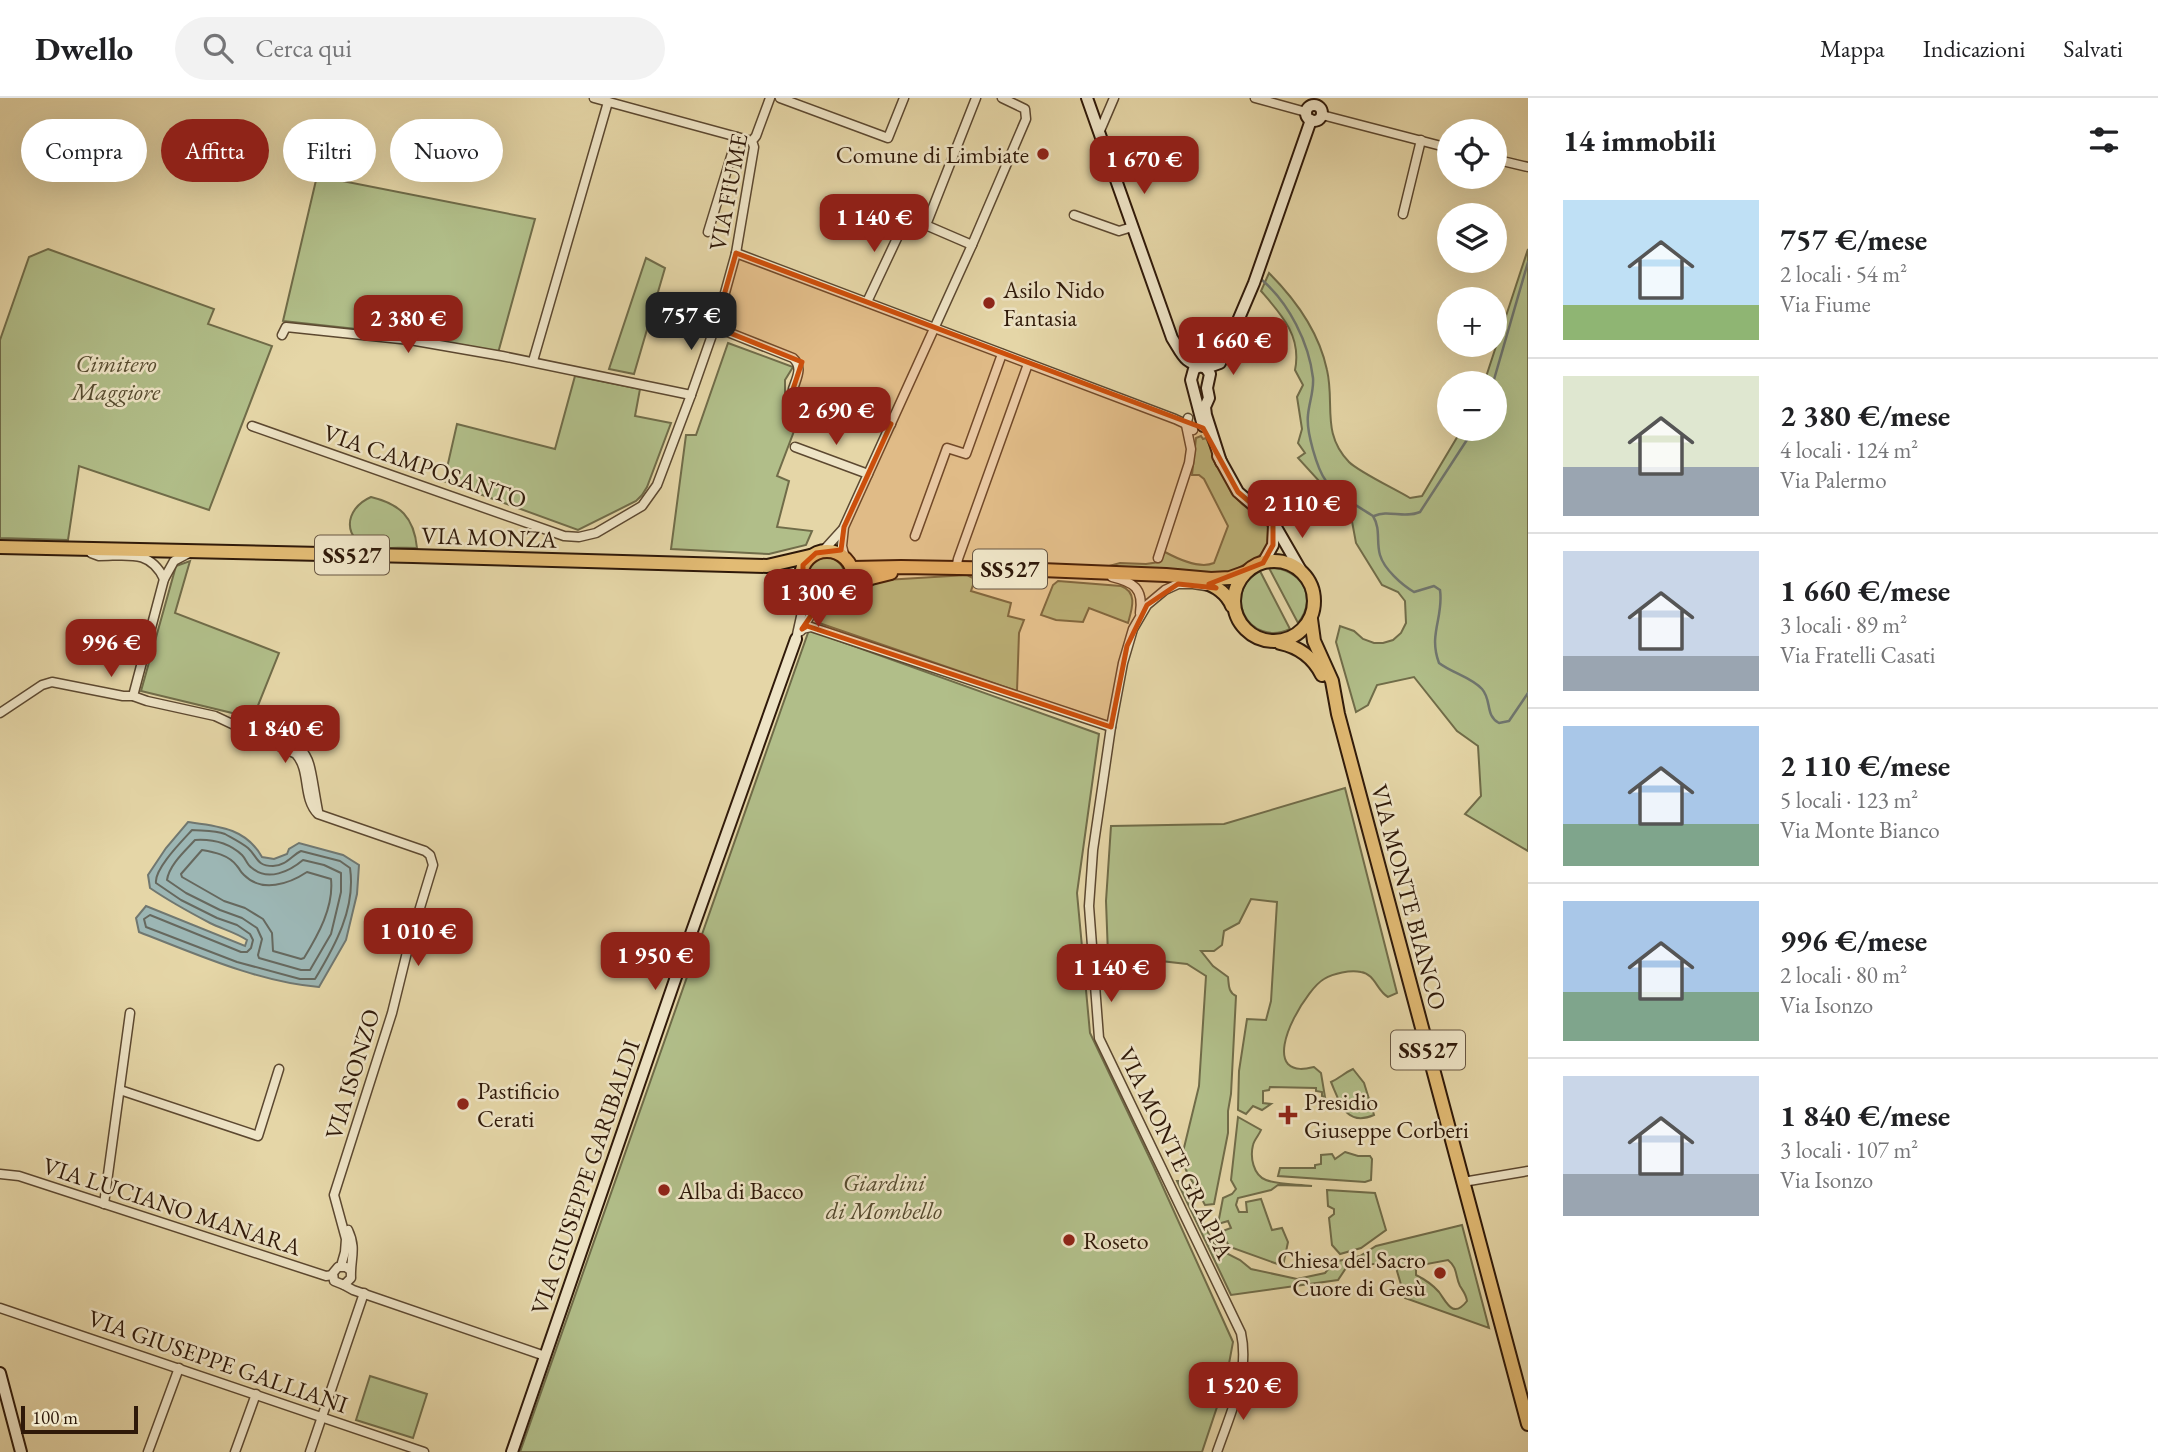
<!DOCTYPE html>
<html lang="it">
<meta charset="utf-8">
<style>
body{margin:0;font-family:"EB Garamond",serif;background:#f2f2f2;color:#202124;height:100vh;display:flex;flex-direction:column;font-size:26px;white-space:nowrap}
*{box-sizing:border-box;margin:0}
p{font-size:23px;color:#757577}
.icon{flex:none;width:38px;height:38px;fill:none;stroke:currentColor;stroke-width:2;stroke-linecap:round;stroke-linejoin:round}
.map{position:relative;flex:1;overflow:hidden}
.panel{display:flex;flex-direction:column;background:#fff;width:630px}
.panel>*{flex:none}
.guide{position:absolute;left:21px;top:21px;width:665px;height:63px;display:flex;gap:14px}
.tools{position:absolute;left:1437px;top:21px;display:grid;gap:14px}
.tools a{display:grid;place-items:center;width:70px;height:70px;border-radius:50%;background:#fff;box-shadow:0 7px 28px #0002;font-size:35px}
.scale{position:absolute;left:21px;bottom:18px;width:117px;box-sizing:border-box;padding-left:7px;border:4px solid #2f1909;border-top:0;font-size:19px;line-height:24px;white-space:nowrap;color:#2f1909;-webkit-text-stroke:5px #eee4c6;paint-order:stroke}
.price{position:absolute;translate:-50% -60px;padding:0 16px;border-radius:14px;background:#8f2418;color:#fff;font-size:23px;line-height:46px;filter:drop-shadow(0 2px 4px #0008)}
.price::after{content:'';position:absolute;left:50%;top:42px;width:21px;height:16px;margin-left:-10px;background:inherit;clip-path:polygon(0 0,100% 0,50% 100%)}
.price.selected{background:#222;color:#fff}
ul{padding:0;list-style:none}
li{display:flex;align-items:center;gap:21px;height:175px;padding:0 35px}
li+li{border-top:2px solid #e0e0e0}
li span{display:grid;place-items:center;flex:none;width:196px;height:140px;border-radius:0px;color:#555}
li>.icon{margin-inline-start:auto}
span .icon{width:84px;height:84px;fill:#fffc;stroke-width:1}
li b{font-size:30px}
h2{display:flex;justify-content:space-between;align-items:center;height:84px;padding:0 35px;font-size:30px}
.chip{padding:0 24px;border-radius:32px;background:#fff;box-shadow:0 7px 28px #0002;font-size:24px;line-height:63px}
.chip.selected{background:#8f2418;color:#fff}
header{display:flex;align-items:center;gap:42px;box-sizing:border-box;height:98px;padding:0 35px;background:#fff;border-bottom:2px solid #e0e0e0}
header strong{font-size:33px}
nav{display:flex;gap:38px;margin-inline-start:auto;font-size:24px}
.search{width:490px;height:63px;background:#f2f2f2;display:flex;align-items:center;gap:18px;box-sizing:border-box;padding:0 24px;border-radius:38px;color:#757577;font-size:26px}
main{display:flex;flex:1;min-height:0}
.map>svg:first-child{display:block}
.green{fill:#b1be89;stroke:#706c49;stroke-width:2;fill-rule:evenodd}
.water{fill:#9cb6b4;stroke:#707770;stroke-width:2}
.lines{fill:none;stroke-linecap:round;stroke-linejoin:round}
.shore{stroke:#66685e;stroke-width:2}
.stream{stroke:#707770;stroke-width:2.5}
.street-casing{stroke:#5c4830;stroke-width:11}
.secondary-casing{stroke:#2f1909;stroke-width:14}
.primary-casing{stroke:#2f1909;stroke-width:16}
.street{stroke:#eee4c6;stroke-width:8}
.secondary{stroke:#eee4c6;stroke-width:10}
.primary{stroke:#e2bb74;stroke-width:12}
.marked{fill:#cc4f0c;fill-opacity:0.2;stroke:#cc4f0c;stroke-width:5;stroke-linejoin:round}
.poi-dot{fill:#8f2418;stroke:#eee4c6;stroke-width:2.5}
.labels{text-anchor:middle;dominant-baseline:central;stroke-width:5;stroke-linejoin:round;paint-order:stroke}
.shield{fill:#eee4c6;stroke:#685642;stroke-width:2}
.shield-label{font-size:23px;font-weight:bold;fill:#2f1909}
.poi-label{font-size:24px;fill:#2f1909;stroke:#eee4c6;text-anchor:start}
.street-label{font-size:24px;fill:#2f1909;stroke:#eee4c6}
.park-label{font-size:24px;font-style:italic;fill:#564b2f;stroke:#eee4c6}
</style>
<header>
<strong>Dwello</strong>
<div class="search"><svg class="icon" aria-label="search" viewBox="0 0 24 24"><circle cx="10" cy="10" r="6"/><path d="M15 15l6 6"/></svg>Cerca qui</div>
<nav><a>Mappa</a><a>Indicazioni</a><a>Salvati</a></nav>
</header>
<main>
<div class="map">
<svg width="1528" height="1354" viewBox="0 0 1528 1354">
<rect width="100%" height="100%" fill="#e5d6a7"/>
<filter id="stains"><feTurbulence type="fractalNoise" baseFrequency=".00286" numOctaves="4"/><feColorMatrix values="0 0 0 0 .2 0 0 0 0 .09 0 0 0 0 .02 0 0 0 .5 -.17"/></filter>
<radialGradient id="worn" r=".72"><stop offset=".6" stop-color="#630" stop-opacity="0"/><stop offset="1" stop-color="#630" stop-opacity=".3"/></radialGradient>
<!-- green -->
<g class="green">
<path d="M317,78l218,43 -37,134 -114,-21 -101,-11z"/>
<path d="M48,151l166,60 -6,15 64,22 -63,164 -130,-44 -11,74 -68,-2v-198l29,-83z"/>
<path d="M1528,151v602l-63,-37 16,-18 -3,-50 -21,-15 -43,-54 -37,8 -9,20 -12,7 -20,-70 4,-16 14,5 9,8 11,4h9l10,-3 8,-7 5,-10 -1,-22 -7,-9 -16,-7 -26,-42 -5,-27 -53,-58 7,-5 -7,-10 4,-14 -5,-32 6,-12 -8,-15c7,-34 -14,-56 -34,-79l8,-18c27,27 50,59 58,97 8,34 -6,63 22,92 10,10 48,28 61,36l12,-2 40,-67h32v-46h-10z"/>
<path d="M646,160l19,10 -31,106 -25,-5z"/>
<path d="M728,245l65,24 -8,13v13l33,10 -10,27 -12,-4 -19,50 12,5 -12,46 35,4 -6,14 -37,9 -98,-5 15,-114h10z"/>
<path d="M575,278l65,13 -5,27 36,7 -24,64 -5,8 -6,6 -58,29 -134,-49 13,-57 98,25z"/>
<path d="M1201,338l2,3 3,-1 26,56 10,10 19,14 7,9 2,7 -2,12 -6,8 -34,20 -107,-7 -19,1 18,-5 26,1 13,-2 6,-10c13,7 35,17 49,11l14,-37 -24,-47 -5,-4h-7l4,-37z"/>
<path d="M371,399c29,7 43,20 46,51 -14,-1 -30,1 -44,-1 -31,-5 -30,-38 -2,-50z"/>
<circle cx="825" cy="479" r="20"/>
<path d="M190,463l-15,52 104,40 -26,65 -112,-27 35,-125z"/>
<path d="M1269,470c31,-1 50,29 29,55z"/>
<path d="M1260,473l30,58c-41,19 -70,-36 -30,-58z"/>
<path d="M967,477l14,7 -1,2 -7,1 -2,6 40,12 -3,13 16,4 -5,13 -2,58 -198,-68 -3,-5 11,-9 17,-6 20,-16 21,-7z"/>
<path d="M1058,483l63,5c17,6 11,23 7,37l-39,-15 -6,14 -27,-2 -15,-5 12,-30z"/>
<path d="M809,532l290,104 -22,159 13,140 63,132 80,177 -7,38 -24,72h-682z"/>
<path d="M1345,690l52,205 -9,4c-11,-6 -13,-23 -27,-25 -11,-2 -27,1 -37,7 -16,9 -52,67 -36,85 7,7 17,5 26,3l7,6 4,24 -3,-1v-4l-6,-1v-3l-46,-1 -1,3 -6,1v12l8,1 -9,6 -9,-4 -7,8 -8,-4 1,-39 8,-52 19,1 5,-19 6,-99 -26,-3 -12,24 -15,8 -2,14 -8,6h-13l12,15 15,11c1,8 0,15 8,19l-5,98 -3,17v22l-14,71 -9,1 -19,-35 -4,-14 17,-70 7,-110 -19,-12 -79,-9 -2,-54 5,-75 113,-2z"/>
<path d="M1353,971l11,14 10,32c-28,12 -34,-12 -43,-33 9,-4 13,-9 22,-13z"/>
<path d="M1238,1019l23,13c-2,5 -7,10 -8,15 -3,12 0,30 13,35 13,5 31,4 46,6l-34,-1 -7,5 -33,8 -2,7 3,7h8l-1,-10 15,-3 11,31 10,-2 6,14 -5,24 -53,-19 -10,-15 11,-4 -3,-7 -10,3 5,-26 9,-4 4,-5 -5,-9z"/>
<path d="M1345,1054l13,4h12l2,3 -1,21 -6,2 -87,-6 2,-8h35v-3l6,-1v-9l11,-1 3,5z"/>
<path d="M1177,1083h4l33,63 6,6 20,10 11,9 46,10 28,-6 9,-11 26,-6 16,-10 86,-21 27,103 -84,-30 -11,-37 -48,7 -8,12 -107,15zM1448,1162c10,8 7,16 12,26 3,5 6,8 7,15 -14,18 -20,2 -28,-9 -6,-7 -15,-13 -23,-17v-9z"/>
<path d="M1327,1092l48,3 11,37 -25,18 -21,6 -8,-9 -3,-27 5,-4v-5l-6,-3z"/>
<path d="M370,1278l57,18 -14,44 -57,-18z"/>
</g>
<!-- water -->
<path class="water" d="M188,724c30,4 58,6 74,35l12,2 13,-5 2,-5 10,-6 44,12 16,10 -2,29 -11,46 -27,47c-61,-5 -123,-33 -180,-55l-3,-14 10,-12 99,40 2,-6c-12,-8 -25,-11 -37,-17 -21,-11 -41,-22 -60,-35l-2,-13 18,-27z"/>
<g class="lines">
<!-- shore -->
<g class="shore">
<path d="M192,732c10,1 23,0 33,4 7,4 17,9 23,14 10,9 8,18 25,18 13,0 19,-11 28,-15l39,10 10,7c6,40 -15,78 -35,111h-15l-63,-17 -91,-35 -2,-8 6,-4 91,37h6l4,-4 2,-8 -3,-6 -13,-9 -20,-7 -36,-18 -25,-17c-2,-14 26,-42 36,-53z"/>
<path d="M195,742c16,-1 34,3 47,15 4,4 5,10 10,13 16,14 38,3 51,-8l21,5 17,8v19l-10,42 -21,36h-9l-42,-12 -1,-3 4,-16 -5,-11 -15,-10 -22,-8 -34,-17 -19,-13c2,-15 18,-29 28,-40z"/>
<path d="M202,752c12,2 27,5 35,16 5,6 1,3 7,9 18,18 45,9 63,-3l24,7c3,28 -13,56 -27,79l-3,1 -28,-8 -1,-18 -9,-14 -18,-11 -21,-7 -42,-24 -1,-3z"/>
</g>
<!-- stream -->
<g class="stream">
<path d="M1262,182c27,23 47,63 51,98 1,13 -4,25 -5,37 -2,16 9,54 18,66 12,15 32,25 47,35 8,13 3,26 7,39 4,14 22,30 34,37l20,-6 6,4c4,27 -12,44 -1,73 13,10 32,14 43,26 10,11 3,27 17,34l10,-2 19,-28"/>
<path d="M1493,285l35,-121"/>
<path d="M1374,418c15,-7 29,3 46,-4l54,-83"/>
</g>
<defs>
<g id="street">
<path d="M594,0l158,43"/>
<path d="M780,0l108,40 16,-40"/>
<path d="M1255,0l51,14"/>
<path d="M1322,17l127,33"/>
<path d="M1099,35l15,-35"/>
<path d="M1494,61l34,8"/>
<path d="M1403,116l18,-74"/>
<path d="M1074,117l45,16 13,-4"/>
<path d="M926,127l50,-127"/>
<path d="M708,134l29,-95"/>
<path d="M736,155l439,166 15,7 3,4"/>
<path d="M867,204l40,-85 65,28"/>
<path d="M715,229l78,31c10,9 4,19 0,31l4,5 94,30"/>
<path d="M282,237l4,-8 124,13 92,16 189,39"/>
<path d="M533,263l75,-259"/>
<path d="M252,328l312,110 15,1 17,-4 46,-27 15,-21 34,-90 27,-77 18,-65 18,-106 -2,-6 4,-5 14,-38"/>
<path d="M795,349l73,27"/>
<path d="M915,438l32,-88 19,6 36,-100"/>
<path d="M90,452l1,3 8,3c28,0 51,-7 65,23"/>
<path d="M823,453l20,-22"/>
<path d="M845,460l-3,-12 2,-19 128,-282 54,-126 -1,-10 -23,-11"/>
<path d="M1158,460l31,-95 2,-14 -5,-24 2,-7"/>
<path d="M956,471l2,-10 70,-195"/>
<path d="M1112,479c21,5 32,11 28,36"/>
<path d="M1206,488l-13,-2h-15l-13,6 -18,15 -14,24 -10,34 -12,64 -18,123 -4,56 10,132 142,295c9,41 -11,81 -24,119"/>
<path d="M802,531l9,-2 300,100"/>
<path d="M801,533l12,-20 15,-8"/>
<path d="M796,541l6,-27 1,-25"/>
<path d="M133,598l31,-117 10,-18 15,-8"/>
<path d="M0,615l42,-28 10,-3 71,14h10l14,5 68,15 81,38c15,17 6,44 22,60l107,37 5,4 3,10 -24,79 -17,69 -58,182 12,44 -1,13 -4,14"/>
<path d="M252,629c64,23 54,21 66,84"/>
<path d="M120,992l138,46 21,-67"/>
<path d="M0,1076l19,2 307,100 7,-1"/>
<path d="M1463,1084l65,-11"/>
<path d="M104,1106l26,-191"/>
<path d="M348,1132c9,19 2,29 3,48l-7,7 -10,-4 -1,-8 5,-6h8l4,3"/>
<path d="M344,1187l9,5 192,66"/>
<path d="M0,1210l424,144"/>
<path d="M148,1354l31,-84"/>
<path d="M235,1354l21,-58"/>
<path d="M310,1354l54,-159"/>
</g>
<g id="secondary">
<path d="M1087,0l85,240c12,19 11,24 34,30l4,6 -3,14 2,10 -4,9 1,8 15,47"/>
<circle cx="1314" cy="15" r="8"/>
<path d="M1200,268l-6,3 -3,11 12,46"/>
<path d="M1206,270l14,-5 34,-80 57,-163"/>
<path d="M1218,358l20,36 35,30 30,52"/>
<path d="M1263,465l10,-18 1,-20"/>
<path d="M0,1275l21,79"/>
<path d="M512,1354l175,-507 109,-306"/>
</g>
<g id="primary">
<path d="M0,449l413,9 354,10 43,-10"/>
<circle cx="827" cy="479" r="26"/>
<circle cx="1274" cy="503" r="40"/>
<path d="M852,470l49,-1 115,2 150,6 45,4 19,-1 14,-5"/>
<path d="M1201,483c13,4 26,12 31,25"/>
<path d="M851,490l20,-10 20,-5"/>
<path d="M1311,521l3,22 18,40 6,33 190,710"/>
<path d="M1280,545c19,4 33,14 42,32"/>
</g>
</defs>
<!-- street casing -->
<use href="#street" class="street-casing"/>
<!-- secondary casing -->
<use href="#secondary" class="secondary-casing"/>
<!-- primary casing -->
<use href="#primary" class="primary-casing"/>
<!-- street -->
<use href="#street" class="street"/>
<!-- secondary -->
<use href="#secondary" class="secondary"/>
<!-- primary -->
<use href="#primary" class="primary"/>
</g>
<!-- marked area -->
<path class="marked" d="M736,155l467,175 35,64 35,30v23l-10,18 -54,21 7,4 -38,-4 -31,21 -20,41 -16,81 -304,-101 -5,3 17,-25 -16,-17v-22l13,-12 25,-3 3,-23 47,-103 -94,-30 -4,-5 9,-27 -87,-35z"/>
<!-- markers -->
<g class="poi-dot">
<circle cx="1043" cy="56" r="7"/>
<circle cx="989" cy="205" r="7"/>
<circle cx="463" cy="1006" r="7"/>
<path d="M1284.5 1006.5h7v7h7v7h-7v7h-7v-7h-7v-7h7z"/>
<circle cx="664" cy="1092" r="7"/>
<circle cx="1069" cy="1142" r="7"/>
<circle cx="1440" cy="1175" r="7"/>
</g>
<g class="labels">
<!-- shield labels -->
<g class="shield">
<rect x="315" y="437.5" width="74" height="39" rx="5"/>
<rect x="973" y="451.5" width="74" height="39" rx="5"/>
<rect x="1391" y="932.5" width="74" height="39" rx="5"/>
</g>
<g class="shield-label">
<text x="352" y="457">SS527</text>
<text x="1010" y="471">SS527</text>
<text x="1428" y="952">SS527</text>
</g>
<!-- poi labels -->
<g class="poi-label">
<text x="1029" y="56" text-anchor="end">Comune di Limbiate</text>
<text x="1003" y="191">Asilo Nido<tspan x="1003" dy="28">Fantasia</tspan></text>
<text x="477" y="992">Pastificio<tspan x="477" dy="28">Cerati</tspan></text>
<text x="1304" y="1003">Presidio<tspan x="1304" dy="28">Giuseppe Corberi</tspan></text>
<text x="678" y="1092">Alba di Bacco</text>
<text x="1083" y="1142">Roseto</text>
<text x="1426" y="1161" text-anchor="end">Chiesa del Sacro<tspan x="1426" dy="28">Cuore di Gesù</tspan></text>
</g>
<!-- street labels -->
<g class="street-label">
<text transform="translate(728 94) rotate(-79)">VIA FIUME</text>
<text transform="translate(425 368) rotate(19)">VIA CAMPOSANTO</text>
<text transform="translate(489 439) rotate(2)">VIA MONZA</text>
<text transform="translate(1409 799) rotate(75)">VIA MONTE BIANCO</text>
<text transform="translate(352 976) rotate(-73)">VIA ISONZO</text>
<text transform="translate(1176 1055) rotate(64)">VIA MONTE GRAPPA</text>
<text transform="translate(585 1079) rotate(-71)">VIA GIUSEPPE GARIBALDI</text>
<text transform="translate(172 1108) rotate(18)">VIA LUCIANO MANARA</text>
<text transform="translate(218 1263) rotate(19)">VIA GIUSEPPE GALLIANI</text>
</g>
<!-- park labels -->
<g class="park-label">
<text x="116" y="265">Cimitero<tspan x="116" dy="28">Maggiore</tspan></text>
<text x="884" y="1084">Giardini<tspan x="884" dy="28">di Mombello</tspan></text>
</g>
</g>
<rect width="100%" height="100%" filter="url(#stains)"/>
<rect width="100%" height="100%" fill="url(#worn)"/>
</svg>
<div class="tools">
<a><svg class="icon" aria-label="locate" viewBox="0 0 24 24"><circle cx="12" cy="12" r="6"/><path d="M12 2v4M12 18v4M2 12h4M18 12h4"/></svg></a>
<a><svg class="icon" aria-label="layers" viewBox="0 0 24 24"><path d="M12 4l9 5-9 5-9-5zM3 14l9 5 9-5"/></svg></a>
<a>+</a>
<a>−</a>
</div>
<div class="scale">100 m</div>
<b class="price" style="left:1144px;top:98px">1 670 €</b>
<b class="price" style="left:874px;top:156px">1 140 €</b>
<b class="price selected" style="left:691px;top:254px">757 €</b>
<b class="price" style="left:408px;top:257px">2 380 €</b>
<b class="price" style="left:1233px;top:279px">1 660 €</b>
<b class="price" style="left:836px;top:349px">2 690 €</b>
<b class="price" style="left:1302px;top:442px">2 110 €</b>
<b class="price" style="left:818px;top:531px">1 300 €</b>
<b class="price" style="left:111px;top:581px">996 €</b>
<b class="price" style="left:285px;top:667px">1 840 €</b>
<b class="price" style="left:418px;top:870px">1 010 €</b>
<b class="price" style="left:655px;top:894px">1 950 €</b>
<b class="price" style="left:1111px;top:906px">1 140 €</b>
<b class="price" style="left:1243px;top:1324px">1 520 €</b>
<div class="guide">
<a class="chip">Compra</a>
<a class="chip selected">Affitta</a>
<a class="chip">Filtri</a>
<a class="chip">Nuovo</a>
</div>
</div>
<section class="panel">
<h2>14 immobili<svg class="icon" aria-label="filters" viewBox="0 0 24 24"><path d="M4 7h16M4 17h16"/><circle cx="9" cy="7" r="2"/><circle cx="15" cy="17" r="2"/></svg></h2>
<ul>
<li><span style="background:linear-gradient(#bfe0f5 75%,#8fb573 0)"><svg class="icon" aria-label="home" viewBox="0 0 24 24"><path d="M3 11l9-7 9 7M6 9v11h12V9"/></svg></span><div><b>757 €/mese</b><p>2 locali · 54 m²</p><p>Via Fiume</p></div></li>
<li><span style="background:linear-gradient(#dfe7d0 65%,#9aa5b1 0)"><svg class="icon" aria-label="home" viewBox="0 0 24 24"><path d="M3 11l9-7 9 7M6 9v11h12V9"/></svg></span><div><b>2 380 €/mese</b><p>4 locali · 124 m²</p><p>Via Palermo</p></div></li>
<li><span style="background:linear-gradient(#c9d6e8 75%,#9aa5b1 0)"><svg class="icon" aria-label="home" viewBox="0 0 24 24"><path d="M3 11l9-7 9 7M6 9v11h12V9"/></svg></span><div><b>1 660 €/mese</b><p>3 locali · 89 m²</p><p>Via Fratelli Casati</p></div></li>
<li><span style="background:linear-gradient(#a9c7e8 70%,#7fa58c 0)"><svg class="icon" aria-label="home" viewBox="0 0 24 24"><path d="M3 11l9-7 9 7M6 9v11h12V9"/></svg></span><div><b>2 110 €/mese</b><p>5 locali · 123 m²</p><p>Via Monte Bianco</p></div></li>
<li><span style="background:linear-gradient(#a9c7e8 65%,#7fa58c 0)"><svg class="icon" aria-label="home" viewBox="0 0 24 24"><path d="M3 11l9-7 9 7M6 9v11h12V9"/></svg></span><div><b>996 €/mese</b><p>2 locali · 80 m²</p><p>Via Isonzo</p></div></li>
<li><span style="background:linear-gradient(#c9d6e8 70%,#9aa5b1 0)"><svg class="icon" aria-label="home" viewBox="0 0 24 24"><path d="M3 11l9-7 9 7M6 9v11h12V9"/></svg></span><div><b>1 840 €/mese</b><p>3 locali · 107 m²</p><p>Via Isonzo</p></div></li>
</ul>
</section>
</main>
